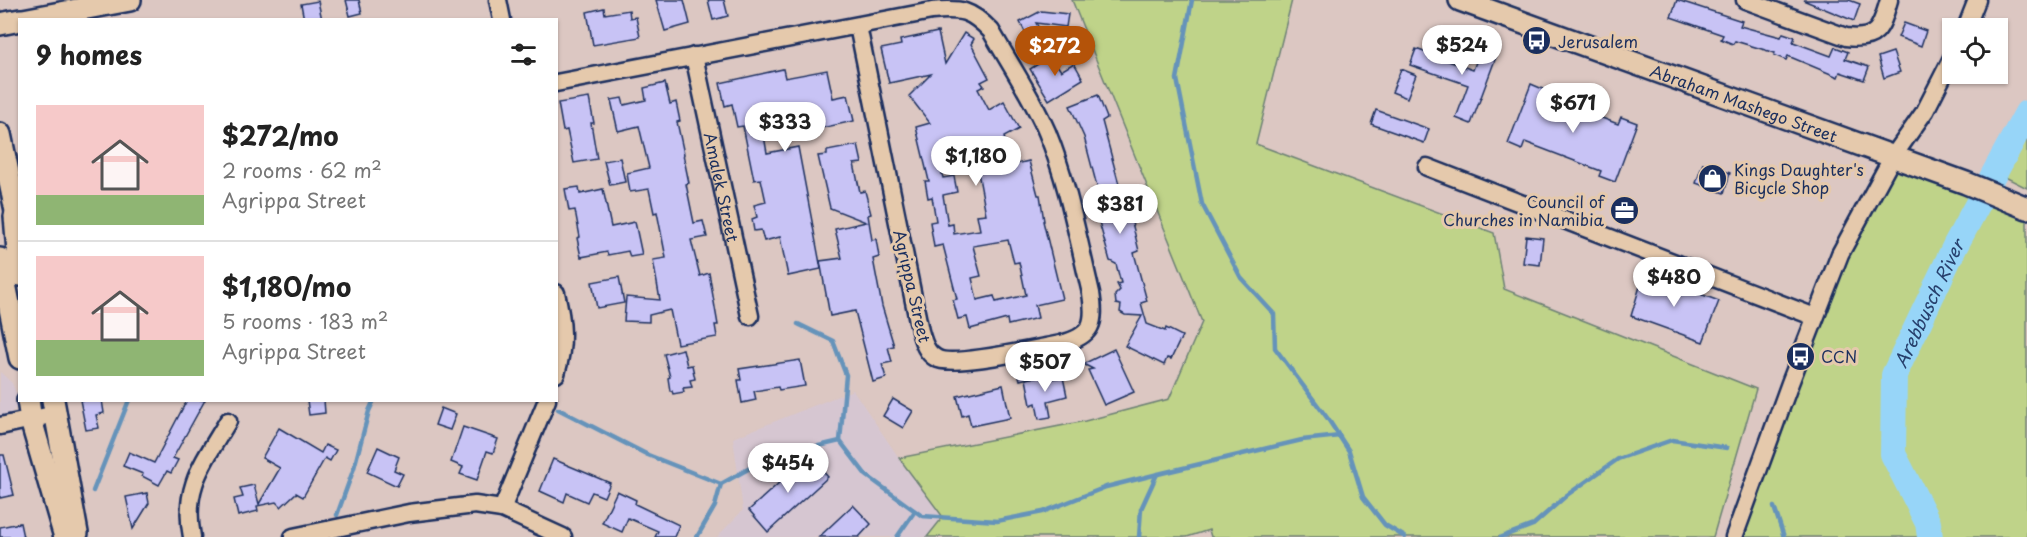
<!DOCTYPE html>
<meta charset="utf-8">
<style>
body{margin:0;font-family:"Playpen Sans",sans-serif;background:#f6f6f6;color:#222;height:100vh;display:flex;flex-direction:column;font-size:22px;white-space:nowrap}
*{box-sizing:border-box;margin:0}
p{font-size:20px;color:#767676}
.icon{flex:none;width:33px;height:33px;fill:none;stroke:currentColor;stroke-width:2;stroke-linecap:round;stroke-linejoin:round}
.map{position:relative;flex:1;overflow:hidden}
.panel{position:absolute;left:18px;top:18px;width:540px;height:384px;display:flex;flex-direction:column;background:#fff;border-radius:0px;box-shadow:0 2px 4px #0004}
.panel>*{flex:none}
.buttons{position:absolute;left:1942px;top:18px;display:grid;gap:12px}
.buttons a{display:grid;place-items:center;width:66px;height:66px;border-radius:0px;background:#fff;box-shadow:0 2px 4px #0004;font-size:30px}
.price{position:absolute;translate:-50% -51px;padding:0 14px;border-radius:21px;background:#fff;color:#222;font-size:20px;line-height:39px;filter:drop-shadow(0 2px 3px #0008)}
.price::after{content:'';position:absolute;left:50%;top:36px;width:18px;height:14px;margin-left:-9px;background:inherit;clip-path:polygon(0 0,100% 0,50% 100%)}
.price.selected{background:#b45309;color:#fff}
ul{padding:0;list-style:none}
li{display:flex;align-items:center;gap:18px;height:150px;padding:0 18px}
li+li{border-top:2px solid #e0e0e0}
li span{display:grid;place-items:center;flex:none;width:168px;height:120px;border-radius:0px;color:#555}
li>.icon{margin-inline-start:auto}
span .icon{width:72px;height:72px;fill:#fffc;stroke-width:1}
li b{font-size:26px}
h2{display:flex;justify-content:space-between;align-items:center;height:72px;padding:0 18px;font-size:26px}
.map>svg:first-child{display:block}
.built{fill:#d6c6d1}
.green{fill:#bfd389;stroke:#6d8174;stroke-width:1.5}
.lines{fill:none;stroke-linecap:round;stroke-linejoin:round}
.stream{stroke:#6593ba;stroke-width:4.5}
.river{stroke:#97d5f8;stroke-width:26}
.building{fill:#c8c3f5;stroke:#1b2f5e;stroke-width:1.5;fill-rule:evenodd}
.minor-casing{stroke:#1b2f5e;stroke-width:21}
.major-casing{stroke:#1b2f5e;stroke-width:26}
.minor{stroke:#e5c9ac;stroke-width:16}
.major{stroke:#e5c9ac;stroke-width:21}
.labels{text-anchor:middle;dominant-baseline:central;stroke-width:6;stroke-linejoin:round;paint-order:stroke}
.poi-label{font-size:16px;fill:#1b2f5e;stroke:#e5c9ac;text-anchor:start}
.street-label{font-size:16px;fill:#1b2f5e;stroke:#e5c9ac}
.water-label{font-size:18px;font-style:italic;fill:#27406d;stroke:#e5c9ac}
</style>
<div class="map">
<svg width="2027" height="537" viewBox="0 0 2027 537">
<rect width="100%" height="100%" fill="#dcc7c2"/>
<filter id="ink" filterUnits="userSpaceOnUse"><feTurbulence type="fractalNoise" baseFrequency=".0167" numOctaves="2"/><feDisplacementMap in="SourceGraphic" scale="12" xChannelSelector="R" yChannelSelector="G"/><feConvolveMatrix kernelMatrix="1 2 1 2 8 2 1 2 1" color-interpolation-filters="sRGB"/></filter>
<g filter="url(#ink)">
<!-- built -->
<g class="built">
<path d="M0,372l12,11 6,15 -1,8 -5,6 -12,6z"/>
<path d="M853,390l46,68 44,59 -16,20h-210l26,-27 -10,-72z"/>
</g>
<!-- green -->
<g class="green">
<path d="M1072,0h220l-36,144 238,89 10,56 252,100 -43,148h-502l-2,-7 -22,7h-260l16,-20 -44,-59 186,-37 84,-22 33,-77z"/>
<path d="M2027,117v71l-30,-15z"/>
<path d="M1892,158l135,50v329h-293l49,-137z"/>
</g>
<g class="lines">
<!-- stream -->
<g class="stream">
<path d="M1192,0l-15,79 25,125 39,74 33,36 1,34 53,71 21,32 14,46 22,28 20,12"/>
<path d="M798,324l35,17 13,34 -6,66 26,34 56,41 75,5 46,-9 63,-25 56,-14 140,-33 38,-4"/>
<path d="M558,409l90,46 73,29"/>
<path d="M93,491l36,-91"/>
<path d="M1774,507l10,30"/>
<path d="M337,515l17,-47 15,-57 5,-11"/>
<path d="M697,537l18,-31 6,-22 47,-26 72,-17"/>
<path d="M897,537l18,-26"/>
<path d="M1139,537l2,-28 16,-35"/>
<path d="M1501,537l32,-12 34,-30 51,-36 54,-19 55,8"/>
</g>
<!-- river -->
<path class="river" id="s1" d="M1930,537l-2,-14 -35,-69 1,-79 61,-129 72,-133"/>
</g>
<!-- building -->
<g class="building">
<path d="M346,0h13l3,13 -12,3z"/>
<path d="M656,0h28l6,24 -25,7z"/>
<path d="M708,0h16l4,16 -15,4z"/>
<path d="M1677,0l65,21 -2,5 41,11 2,-4 12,4 -2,5 38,14 4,-9 13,5 -3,7 24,8 -5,13 -24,-8 -2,5 -50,-21 -2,4 -12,-5 1,-2 -40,-12 -2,3 -12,-5 2,-4 -52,-18z"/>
<path d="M1803,0h46l11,4 -6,17z"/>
<path d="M318,1l4,19h-18l-3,-16z"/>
<path d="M604,8l1,6 24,-4 1,8 6,-1 4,20 -47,8 -6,-33z"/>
<path d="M1041,11l27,3 -2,13 -30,-4 8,14 -14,5 -10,-20z"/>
<path d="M1904,23l22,8 -5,15 -23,-9z"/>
<path d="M938,32l7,32 19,-31 10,6 -3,5 18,34 -8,4 3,4 -6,3 11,21 15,-9 15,28 -15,8 1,3 -13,3 4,26 33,-8 9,34h2l4,26h-1l19,78 -27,6 3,13 -30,7 -1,-6 -37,10 -3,-12 -9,2 -5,-19 4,-1 -14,-54 -9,2 -4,-25 6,-1 -4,-24 -4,1 -3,-17h4l-13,-54 14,-4 -21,-27 22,-22 -42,9 -8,-34 20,-4 -1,-5zM972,141l14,73 -9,1 3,15 -26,4 -1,-10 -5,1 -5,-30 14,-3 -3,-16 -11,2 -6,-24 5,-1 -1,-4zM1008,240l6,23 5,-1 7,33 -30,7 -2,-6 -17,4 -5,-22 9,-2 -8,-30z"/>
<path d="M1483,43l16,6 -28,75 -15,-6 12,-33 -58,-20 6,-16 57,21z"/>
<path d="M1893,52l7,20 -16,6 -6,-21z"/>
<path d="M1051,56l10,15 13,-8 9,16 -34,21 -19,-31z"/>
<path d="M783,69l2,9 42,-8 6,28 15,-3 6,26 -42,9 1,3 -12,2 -2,-14 -36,9 4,23 31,-6 23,122 -33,7 -8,-39 -16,4 -3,-11 -7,1 -2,-12 5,-2 -3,-12 12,-3 -5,-23 -7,1 -11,-54 -6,1 -5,-23 -7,2 -5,-23z"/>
<path d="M1401,69l15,6 -9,23 -15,-6z"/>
<path d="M665,83l5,21 6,-2 4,19 -3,1 7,32h-1l6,29 -3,1 8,39 9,-2 4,16 -16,3 9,36 9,-3 9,52h-3l2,12 -40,7 -7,-34 -21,5v7l-25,-1 2,-24 34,3 -7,-40 13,-2 -9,-46 -3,1 -5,-24 -19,3 -3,-19 22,-5 -10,-42 -21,5 -7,-31 11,-2 2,7 22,-5 -2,-12z"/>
<path d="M1531,84l14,6 -2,6 75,28 3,-7 16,6 -22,59 -16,-6 2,-5 -76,-29 -3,8 -14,-6z"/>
<path d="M1098,95l9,23 -5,3 18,67 10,26 9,37 -5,2 13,48 -6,2 6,21 18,7 1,-3 16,8 -11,23 -4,-1 -3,7 -39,-19 17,-30 -17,-1 -5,-3 1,-7 -5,-1 -1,-9 5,-5 -3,-6 4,-1 -5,-19 -6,-3 -18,-64 7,-3 -15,-57 -14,-31z"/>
<path d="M589,98l5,25h-3l6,36 -23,4 -7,-33 -4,1 -5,-28z"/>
<path d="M1376,110l53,19 -5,14 -53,-19z"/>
<path d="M858,145l4,18 -8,1 6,28 5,-1 6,23 -3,1 4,25 4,-1 3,18 -6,2 9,47 12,40 -6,1 4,15 -10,2 4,14 -13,4 -18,-71 -25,5 -10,-55 22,-3 -7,-29 31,-7 -36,-14 -12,-52 9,-1v-4z"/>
<path d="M620,158l5,24 -15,3 -6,-24z"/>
<path d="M1703,163l27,10 -6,20 -28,-10z"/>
<path d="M579,187l1,7 23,-5 8,38 24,-5 7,33 -12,2 -2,-6 -20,4 -1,-3 -26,5 -4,-19 3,-1 -5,-27 -6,1 -4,-22z"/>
<path d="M1526,236l17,2 -3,27 -17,-2z"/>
<path d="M1644,273l75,28 -16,41 -72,-26z"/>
<path d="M619,277l5,26 -27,5 -5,-26z"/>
<path d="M683,349l4,17 5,-1 3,14 -5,1 2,7 -9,1 1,4 -11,2 -1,-3h-2l-2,-13 2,-1 -6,-23z"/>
<path d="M1114,349l20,43 -30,13 -16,-35 5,-1 -10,-5z"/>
<path d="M800,360l5,26 -26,4 -1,-3 -24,4 2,9 -14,3 -4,-23h3l-2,-11z"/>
<path d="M1032,360l4,16 -16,4 -4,-16z"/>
<path d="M1050,374l1,5 12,-2 4,19 -19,5 3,16 -12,2 -3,-16 -5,2 -5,-26z"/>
<path d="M1003,385l7,33 -39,8 -3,-12 -6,2 -5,-20z"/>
<path d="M893,399l20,12 -10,17 -20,-12z"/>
<path d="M80,400h22l2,13 -8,2 3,13 -13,2z"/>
<path d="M187,400h18l-32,58 5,2 -7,13 -4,-2 -8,14 -17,-9 1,-2 -20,-8 6,-14 25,11z"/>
<path d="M307,400h17l1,13 -16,2z"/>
<path d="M441,408l15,6 -6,16 -15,-5z"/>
<path d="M463,427l35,12 -5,14 -6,-2 -10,29 -17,-6 3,-7 -12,-5z"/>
<path d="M279,428l42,25 4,-8 11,5 -6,11 -5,-3 -22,39 -7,-4 -15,14 -5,-5 -19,4 1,5 -20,5 -4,-17 9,-2 -3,-9 14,-3 5,19 21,-36 -18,-10z"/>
<path d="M378,447l21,10 -5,13 9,4 -6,12 -30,-14z"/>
<path d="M0,455h4l10,40 -14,3z"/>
<path d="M809,456l19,21 -60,55 -19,-22z"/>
<path d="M553,459l57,24 -6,14 -12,-5 -5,10 -20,-9 -3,9 -24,-11z"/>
<path d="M617,491l19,9 -1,4 44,21 -5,12h-19l3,-6 -30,-13 -6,14 -20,-9z"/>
<path d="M147,493l2,10 -16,26 -7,-32z"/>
<path d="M853,505l18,19 -12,13h-40z"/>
<path d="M20,523l3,14h-23v-10z"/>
</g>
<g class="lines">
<defs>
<g id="minor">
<path d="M498,0l4,20"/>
<path d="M1745,0l101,37c32,4 35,-9 43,-37"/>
<path d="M1966,28l11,-28"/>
<path id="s2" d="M694,56l56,260"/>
<path d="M556,83l376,-72c29,-3 39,-1 59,20 19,33 41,66 56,101 21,51 31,107 44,161 5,31 1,43 -30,51 -23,4 -109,24 -125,14 -10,-5 -13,-17 -16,-27l-62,-305"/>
<path d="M1427,167l388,150"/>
<path d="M556,293c7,30 9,51 0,81"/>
<path d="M0,426l56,-12"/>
<path d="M502,509l45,-109"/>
<path d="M192,537c-10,-50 12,-75 36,-116"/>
<path d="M293,537l116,-24 66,-8 27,4 61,28"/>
<path d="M1734,537l56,-154 50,-129 52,-96 33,-47 28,-55"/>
</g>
<g id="major">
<path id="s3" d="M1460,0l506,183 61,25"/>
<path d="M23,20l107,-20"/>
<path d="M0,24l20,-4"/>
<path d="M0,134l20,96"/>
<path d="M15,216l5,59"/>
<path d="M0,259l20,99"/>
<path d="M28,400l3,20 34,117"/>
<path d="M53,400l24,133"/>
</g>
</defs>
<!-- minor casing -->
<use href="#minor" class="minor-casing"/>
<!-- major casing -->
<use href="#major" class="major-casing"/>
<!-- minor -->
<use href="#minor" class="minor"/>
<!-- major -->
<use href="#major" class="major"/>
</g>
</g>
<!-- icons -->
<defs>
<symbol id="bus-disc" viewBox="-11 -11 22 22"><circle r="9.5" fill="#1b2f5e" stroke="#e5c9ac"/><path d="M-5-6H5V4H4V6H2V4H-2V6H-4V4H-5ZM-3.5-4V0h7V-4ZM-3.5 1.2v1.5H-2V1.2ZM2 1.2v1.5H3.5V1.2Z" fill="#fff"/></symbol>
<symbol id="shop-disc" viewBox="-11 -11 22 22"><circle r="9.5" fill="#1b2f5e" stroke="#e5c9ac"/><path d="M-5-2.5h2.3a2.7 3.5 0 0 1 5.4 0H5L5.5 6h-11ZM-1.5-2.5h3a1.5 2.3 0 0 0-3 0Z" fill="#fff"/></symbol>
<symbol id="office-disc" viewBox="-11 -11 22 22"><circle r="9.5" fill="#1b2f5e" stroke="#e5c9ac"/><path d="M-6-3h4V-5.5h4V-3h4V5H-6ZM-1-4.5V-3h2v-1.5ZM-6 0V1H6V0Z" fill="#fff"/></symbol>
</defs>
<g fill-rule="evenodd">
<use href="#bus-disc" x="1520" y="24" width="33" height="33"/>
<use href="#shop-disc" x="1696" y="162" width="33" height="33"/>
<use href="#office-disc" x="1608" y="194" width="33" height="33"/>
<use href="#bus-disc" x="1784" y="340" width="33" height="33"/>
</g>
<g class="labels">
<!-- poi labels -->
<g class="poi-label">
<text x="1558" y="41">Jerusalem</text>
<text x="1734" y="169">Kings Daughter's<tspan x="1734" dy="18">Bicycle Shop</tspan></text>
<text x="1604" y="201" text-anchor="end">Council of<tspan x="1604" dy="18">Churches in Namibia</tspan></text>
<text x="1821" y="356">CCN</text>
</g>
<!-- street labels -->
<g class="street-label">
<text stroke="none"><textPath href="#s3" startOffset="302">Abraham Mashego Street</textPath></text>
<text stroke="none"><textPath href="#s2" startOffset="134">Amalek Street</textPath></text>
<text transform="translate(913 286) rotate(77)">Agrippa Street</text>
</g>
<!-- water labels -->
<g class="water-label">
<text stroke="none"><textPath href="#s1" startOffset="250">Arebbusch River</textPath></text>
</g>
</g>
</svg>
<div class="buttons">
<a><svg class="icon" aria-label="locate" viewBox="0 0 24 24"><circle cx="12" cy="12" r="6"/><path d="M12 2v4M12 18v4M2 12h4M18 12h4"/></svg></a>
</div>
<b class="price" style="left:1462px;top:76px">$524</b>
<b class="price selected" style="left:1055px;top:77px">$272</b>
<b class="price" style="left:1573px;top:134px">$671</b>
<b class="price" style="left:785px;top:153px">$333</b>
<b class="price" style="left:976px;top:187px">$1,180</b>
<b class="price" style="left:1120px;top:235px">$381</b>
<b class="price" style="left:1674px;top:308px">$480</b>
<b class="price" style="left:1045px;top:393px">$507</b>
<b class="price" style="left:788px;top:494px">$454</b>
<section class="panel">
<h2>9 homes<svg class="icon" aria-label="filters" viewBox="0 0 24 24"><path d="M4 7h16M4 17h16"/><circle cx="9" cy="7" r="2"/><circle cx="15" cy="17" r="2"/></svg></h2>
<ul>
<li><span style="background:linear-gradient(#f6c9c9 75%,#8fb573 0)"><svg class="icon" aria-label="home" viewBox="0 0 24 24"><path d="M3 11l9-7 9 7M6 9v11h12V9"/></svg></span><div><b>$272/mo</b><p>2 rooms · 62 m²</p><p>Agrippa Street</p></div></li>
<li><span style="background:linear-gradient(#f6c9c9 70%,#8fb573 0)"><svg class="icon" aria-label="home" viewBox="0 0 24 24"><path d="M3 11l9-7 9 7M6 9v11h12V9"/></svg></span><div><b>$1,180/mo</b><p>5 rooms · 183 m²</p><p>Agrippa Street</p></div></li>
</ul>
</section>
</div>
